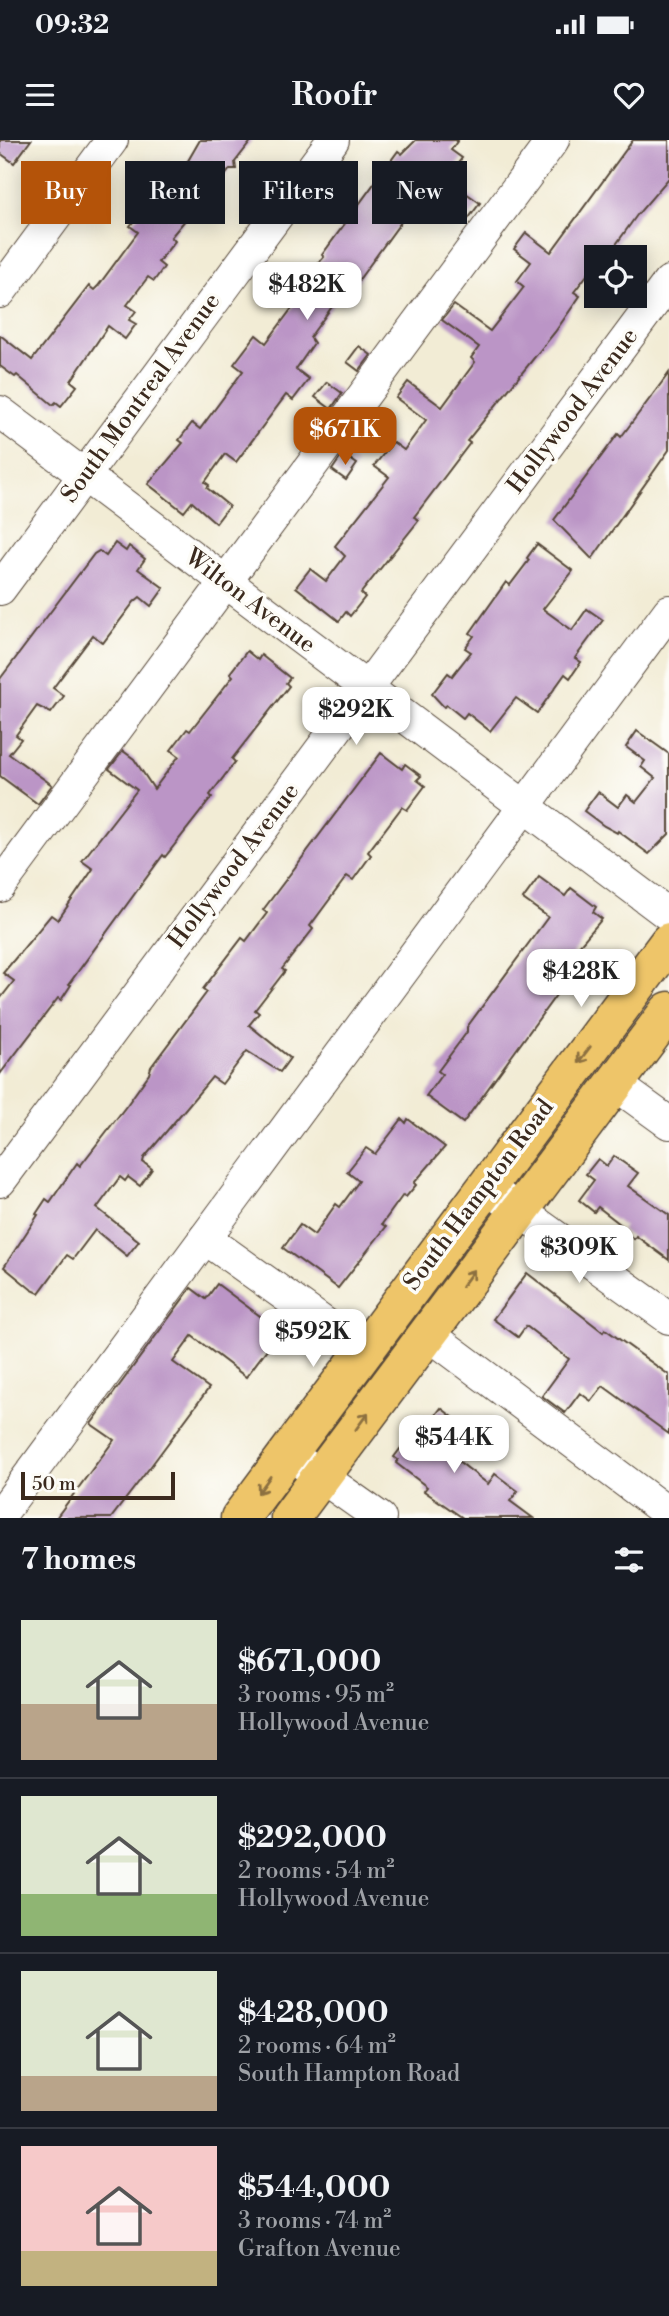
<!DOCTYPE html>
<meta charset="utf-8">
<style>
body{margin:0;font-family:"Libre Bodoni",serif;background:#242831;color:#f1f3f6;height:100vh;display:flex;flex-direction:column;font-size:26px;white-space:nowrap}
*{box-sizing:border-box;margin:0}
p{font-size:23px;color:#9ea1a6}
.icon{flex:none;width:38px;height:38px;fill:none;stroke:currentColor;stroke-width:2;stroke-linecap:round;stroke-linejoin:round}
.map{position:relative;height:1378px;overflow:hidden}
.sheet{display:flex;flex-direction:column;background:#171b24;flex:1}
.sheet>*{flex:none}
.banner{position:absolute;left:21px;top:21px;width:628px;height:63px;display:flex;gap:14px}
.buttons{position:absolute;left:584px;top:105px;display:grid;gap:14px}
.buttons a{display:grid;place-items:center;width:63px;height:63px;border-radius:0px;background:#171b24;box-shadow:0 4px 18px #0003;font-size:35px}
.scale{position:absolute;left:21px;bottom:18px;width:154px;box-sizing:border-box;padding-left:7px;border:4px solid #3b2a1e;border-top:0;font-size:19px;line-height:24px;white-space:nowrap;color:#3b2a1e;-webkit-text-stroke:5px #fdfcf7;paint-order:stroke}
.price{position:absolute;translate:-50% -60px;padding:0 16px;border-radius:14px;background:#fff;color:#222;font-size:23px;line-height:46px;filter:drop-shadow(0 2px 4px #0008)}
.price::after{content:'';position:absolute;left:50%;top:42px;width:21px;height:16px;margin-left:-10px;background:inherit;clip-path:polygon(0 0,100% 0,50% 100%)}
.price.selected{background:#b45309;color:#fff}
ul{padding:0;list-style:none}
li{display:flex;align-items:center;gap:21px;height:175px;padding:0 21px}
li+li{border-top:2px solid #363941}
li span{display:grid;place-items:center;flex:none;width:196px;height:140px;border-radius:0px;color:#555}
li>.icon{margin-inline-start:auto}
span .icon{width:84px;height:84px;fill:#fffc;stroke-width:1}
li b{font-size:30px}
h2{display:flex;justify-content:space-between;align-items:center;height:84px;padding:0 21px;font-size:30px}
.tag{padding:0 24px;border-radius:0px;background:#171b24;box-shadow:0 4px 18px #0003;font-size:24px;line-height:63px}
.tag.selected{background:#b45309;color:#fff}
.status{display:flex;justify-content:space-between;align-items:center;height:49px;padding:0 35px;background:#171b24;direction:ltr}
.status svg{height:19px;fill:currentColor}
header{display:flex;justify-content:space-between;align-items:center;height:91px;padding:0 21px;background:#171b24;font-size:32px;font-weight:600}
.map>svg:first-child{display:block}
.building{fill:#bb95c6}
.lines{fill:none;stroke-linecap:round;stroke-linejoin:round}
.minor-casing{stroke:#564739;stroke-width:34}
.major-casing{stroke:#564739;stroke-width:41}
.minor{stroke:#fff;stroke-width:32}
.major{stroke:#eec569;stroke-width:38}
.oneway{stroke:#8c7040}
.labels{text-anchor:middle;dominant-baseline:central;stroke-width:7;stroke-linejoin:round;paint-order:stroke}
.street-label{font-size:24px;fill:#3b2a1e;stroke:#fdfcf7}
</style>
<div class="status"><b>09:32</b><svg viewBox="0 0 49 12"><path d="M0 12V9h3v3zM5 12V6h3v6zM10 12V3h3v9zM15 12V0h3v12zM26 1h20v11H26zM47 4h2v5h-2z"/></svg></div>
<header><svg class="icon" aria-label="menu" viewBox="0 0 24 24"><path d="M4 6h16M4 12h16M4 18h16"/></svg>Roofr<svg class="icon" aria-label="heart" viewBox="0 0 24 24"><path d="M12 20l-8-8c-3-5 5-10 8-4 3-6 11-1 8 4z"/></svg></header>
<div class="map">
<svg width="669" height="1378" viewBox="0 0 669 1378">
<rect width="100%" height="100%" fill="#fdfcf7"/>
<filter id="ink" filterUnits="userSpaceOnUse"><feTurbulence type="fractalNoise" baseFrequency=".0143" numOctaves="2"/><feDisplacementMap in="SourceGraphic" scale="14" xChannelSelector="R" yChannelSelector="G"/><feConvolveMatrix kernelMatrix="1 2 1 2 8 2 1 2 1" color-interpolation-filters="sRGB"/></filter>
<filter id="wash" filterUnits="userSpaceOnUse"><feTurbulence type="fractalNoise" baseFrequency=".00686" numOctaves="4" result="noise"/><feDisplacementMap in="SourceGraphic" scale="28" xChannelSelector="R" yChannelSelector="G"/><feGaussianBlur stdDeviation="1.57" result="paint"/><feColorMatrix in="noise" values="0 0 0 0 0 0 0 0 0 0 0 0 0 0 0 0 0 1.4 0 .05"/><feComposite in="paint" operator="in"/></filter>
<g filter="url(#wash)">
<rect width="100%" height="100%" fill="#f2ecd5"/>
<g id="blocks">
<!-- building -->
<g class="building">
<path d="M0,0h31l-17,23 -14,-10z"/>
<path d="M200,0h52l-17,22 1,7h-6l-24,33 5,3 -11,14 -9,-6 -20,24 4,4 -17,21 6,5 -10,14 -6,-4 -21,28 9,6 -7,9 7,4 -11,15 -17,-13 -37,55 6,5 -16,20 -5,-4 -3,3 -36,-30 -2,2 -15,-11v-31l32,25 57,-74 5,4 4,-4 40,-54 -8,-6 37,-48 2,2 4,-5 5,3z"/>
<path d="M416,0h42l-7,10 11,8 -16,21 34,24 -12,16 -25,-19 -8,11 -18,-11 -59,81 -5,-3 -43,59 4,6 -18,26 13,10 -16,21 -7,-5 -50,67 -11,-8 -20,28 4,3 -2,3 22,18 -13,17 -24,-21 -8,10 -36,-28 35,-41 -4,-3 13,-17 8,6 43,-58 -9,-7 22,-29 10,8 35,-47 -7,-5 30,-34 -2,-2 76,-104 4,3z"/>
<path d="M633,0h36v38l-32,37 -30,42h-10v5l-23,30 6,4 -25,36 -88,109 3,2 -56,74 5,3 -58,73 4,4 -15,19 -4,-4 -7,9 -43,-34 14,-18 16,12 19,-25 -10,-10 54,-69 -15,-11 19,-24 11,8 22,-30 -30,-22 12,-16 34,25 33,-45 -4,-4 8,-11 -37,-27 12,-15 36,26 34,-44 -7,-6 14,-19 -17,-13 12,-16 25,19z"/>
<path d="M359,206l12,9 -12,16 -12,-9z"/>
<path d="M669,233v77l-77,109 -38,-39 64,-86 3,3z"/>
<path d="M327,242l15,11 -11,16 -16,-12z"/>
<path d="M343,314l14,10 -11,16 -14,-10z"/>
<path d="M115,403l11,8 3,-5 16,13 -7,10 26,19 -13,18 -11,-9 -6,5 -31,41 -10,-8 -40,53 11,8 -13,17 -14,-7 -21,29 5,4 -12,15 43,31 -14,19 -38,-28v-97l94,-125 5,-3 7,5z"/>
<path d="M537,404l36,27 -30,38 29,21 15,-21 16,11 -28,38 6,4 -11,16 -5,-4 -28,39 -21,-15 -26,33 -23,-18 -4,5 -16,-13 -3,2 -12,-13 16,-21 4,3 19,-24 -6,-4 9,-12 -4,-3 36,-51 4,3 19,-25 -2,-2z"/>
<path d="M247,511l11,9 3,-5 29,23 -4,5 3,3 -57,73 3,3 -25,33 2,2 -47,60 -2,-2 -94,129 2,1 -10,15 -3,-2 -58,76v-75l14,-18 -11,-8 48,-58 7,5 35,-51 -11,-8 55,-71 -28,-21 14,-18 11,8 20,30 25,-33 -8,-6 16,-21 3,2 43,-55 -3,-3z"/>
<path d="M637,591l32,23v80l-20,20 -31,-23 -1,2 -13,-7 -20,-15 14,-19 20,15 9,-12 9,7 19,-24 -14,-11 4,-6 -19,-14z"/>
<path d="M381,613l21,16 3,-5 16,12 -4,4 8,6 -18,24 -5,-3 -34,45 3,3 -18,25 -6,-4 -37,50 3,3 -31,40 3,2 -30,39 4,3 -10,12 41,33 -10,14 -33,-21 -25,33 -10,-7 -68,81 -1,4 9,7 -12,17 -12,-9 -3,4 -5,-4 -23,31 42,33 -12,15 -32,-26 -22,29 -6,-4 -28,38 -7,-3 -28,-23 34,-52 -2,-1 10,-15 4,3 27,-39 3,3 47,-61 22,-31 2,-7 56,-75 -4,-3 39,-51 4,3 21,-28 -4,-3z"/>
<path d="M539,737l26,19 6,-8 25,19 -3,5 9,7 -31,36 9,7 -117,161 -37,-27 16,-22 -4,-3 29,-39v-5l81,-110 -25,-18z"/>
<path d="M402,979l4,4 2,-4 37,28 -31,36 2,2 -10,12 -3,-2 -21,29 4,3 -48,61 -55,-40 17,-23 14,10 22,-31 4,3 19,-26 -12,-9 19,-24 9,6z"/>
<path d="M614,1016l24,17 -10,13 41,29v45l-33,-24 -2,3 -13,-9 3,-3 -26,-20 -4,5 -15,-12 15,-20 -8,-6 12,-15 9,7z"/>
<path d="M527,1133l76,59 2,-3 64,46v59l-66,-48 -12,15 -11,-8 -15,20 -23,-17 27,-37 -43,-33 -8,11 -25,-18z"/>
<path d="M217,1144l55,41 -10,15 8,5 -24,32 -54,-41 -19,26 36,26 -58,78 -40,52h-55l58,-78 -23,-16 100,-136 15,11z"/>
<path d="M441,1268l17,13 -19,25 49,38 7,-10 23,17 -8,10 23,17h-70l-39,-27 3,-4 -31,-24 2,-3 -4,-3 31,-41 6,5z"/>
</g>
</g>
</g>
<g filter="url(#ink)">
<use href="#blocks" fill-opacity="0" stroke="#564739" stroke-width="2"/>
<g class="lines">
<defs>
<g id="minor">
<path d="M0,152l112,-152"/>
<path d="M0,272l669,503"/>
<path d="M0,449l333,-449"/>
<path d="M0,746l553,-746"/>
<path d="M615,944l54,39"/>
<path d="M0,1041l669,-899"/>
<path d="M485,1046l184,132"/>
<path d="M205,1098l158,113"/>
<path d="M427,1193l242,181"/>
<path d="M288,1313l92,65"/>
<path d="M0,1375l669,-904"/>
</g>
<g id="major">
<path d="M240,1378l429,-576"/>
<path d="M290,1378l379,-507"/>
</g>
</defs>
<!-- minor casing -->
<use href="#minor" class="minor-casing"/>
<!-- major casing -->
<use href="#major" class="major-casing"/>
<!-- minor -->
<use href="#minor" class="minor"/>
<!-- major -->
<use href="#major" class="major"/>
</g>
<!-- one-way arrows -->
<defs><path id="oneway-shaft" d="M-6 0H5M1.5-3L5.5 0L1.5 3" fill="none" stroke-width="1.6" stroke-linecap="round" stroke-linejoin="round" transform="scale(1.75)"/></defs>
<g class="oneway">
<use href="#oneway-shaft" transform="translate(584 915) rotate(127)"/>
<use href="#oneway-shaft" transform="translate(468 1138) rotate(-54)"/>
<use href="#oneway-shaft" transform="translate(362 1281) rotate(-54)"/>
<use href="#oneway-shaft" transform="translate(264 1345) rotate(126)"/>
</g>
</g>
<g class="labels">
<!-- street labels -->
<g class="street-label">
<text transform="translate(141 258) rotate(-54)">South Montreal Avenue</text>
<text transform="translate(573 271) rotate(-53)">Hollywood Avenue</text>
<text transform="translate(250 461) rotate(37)">Wilton Avenue</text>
<text transform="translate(234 726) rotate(-53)">Hollywood Avenue</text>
<text transform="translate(479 1055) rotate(-53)">South Hampton Road</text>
</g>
</g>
</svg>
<div class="buttons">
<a><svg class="icon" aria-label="locate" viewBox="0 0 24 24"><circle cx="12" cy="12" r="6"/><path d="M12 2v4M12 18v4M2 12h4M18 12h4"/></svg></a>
</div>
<div class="scale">50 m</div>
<b class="price" style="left:307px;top:182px">$482K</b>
<b class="price selected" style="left:345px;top:327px">$671K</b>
<b class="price" style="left:356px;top:607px">$292K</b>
<b class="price" style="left:581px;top:869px">$428K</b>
<b class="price" style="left:579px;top:1145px">$309K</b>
<b class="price" style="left:313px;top:1229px">$592K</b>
<b class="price" style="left:454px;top:1335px">$544K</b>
<div class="banner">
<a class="tag selected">Buy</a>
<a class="tag">Rent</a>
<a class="tag">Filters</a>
<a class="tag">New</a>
</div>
</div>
<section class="sheet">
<h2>7 homes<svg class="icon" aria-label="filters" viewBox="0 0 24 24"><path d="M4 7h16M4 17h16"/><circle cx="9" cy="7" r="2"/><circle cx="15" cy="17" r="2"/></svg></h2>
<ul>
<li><span style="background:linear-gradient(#dfe7d0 60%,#b9a48a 0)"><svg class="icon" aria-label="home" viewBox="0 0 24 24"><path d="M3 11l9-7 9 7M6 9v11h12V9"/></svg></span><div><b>$671,000</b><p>3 rooms · 95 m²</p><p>Hollywood Avenue</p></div></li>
<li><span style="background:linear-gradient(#dfe7d0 70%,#8fb573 0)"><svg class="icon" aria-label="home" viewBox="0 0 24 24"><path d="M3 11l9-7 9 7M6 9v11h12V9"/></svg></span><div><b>$292,000</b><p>2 rooms · 54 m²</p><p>Hollywood Avenue</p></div></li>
<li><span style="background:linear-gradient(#dfe7d0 75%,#b9a48a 0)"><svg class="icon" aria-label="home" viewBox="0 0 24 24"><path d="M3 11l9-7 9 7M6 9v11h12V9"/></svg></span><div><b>$428,000</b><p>2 rooms · 64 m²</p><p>South Hampton Road</p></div></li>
<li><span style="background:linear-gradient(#f6c9c9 75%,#c2b280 0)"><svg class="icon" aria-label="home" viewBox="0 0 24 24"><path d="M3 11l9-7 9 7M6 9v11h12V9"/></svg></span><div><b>$544,000</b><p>3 rooms · 74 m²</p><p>Grafton Avenue</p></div></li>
</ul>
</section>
